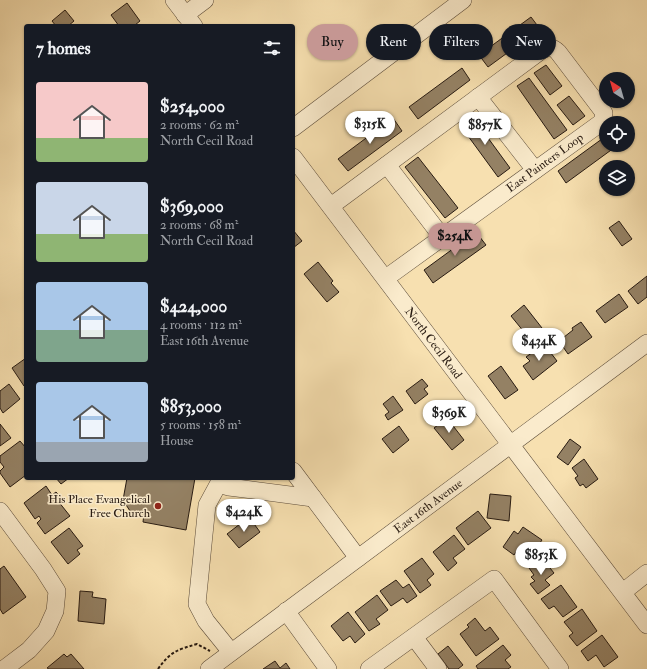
<!DOCTYPE html>
<meta charset="utf-8">
<style>
body{margin:0;font-family:"IM FELL Double Pica",serif;background:#242831;color:#f1f3f6;height:100vh;display:flex;flex-direction:column;font-size:15px;white-space:nowrap}
*{box-sizing:border-box;margin:0}
p{font-size:13px;color:#9ea1a6}
.icon{flex:none;width:22px;height:22px;fill:none;stroke:currentColor;stroke-width:2;stroke-linecap:round;stroke-linejoin:round}
.map{position:relative;flex:1;overflow:hidden}
.side{position:absolute;left:24px;top:24px;width:271px;height:456px;display:flex;flex-direction:column;background:#171b24;border-radius:4px;box-shadow:0 1px 3px #0004}
.side>*{flex:none}
.guide{position:absolute;left:307px;top:24px;width:280px;height:36px;display:flex;gap:8px}
.needle{width:26px;rotate:323deg}
.controls{position:absolute;left:599px;top:72px;display:grid;gap:8px}
.controls a{display:grid;place-items:center;width:36px;height:36px;border-radius:50%;background:#171b24;box-shadow:0 1px 3px #0004;font-size:20px}
.price{position:absolute;translate:-50% -34px;padding:0 9px;border-radius:14px;background:#fff;color:#222;font-size:13px;line-height:26px;filter:drop-shadow(0 1px 2px #0008)}
.price::after{content:'';position:absolute;left:50%;top:24px;width:12px;height:9px;margin-left:-6px;background:inherit;clip-path:polygon(0 0,100% 0,50% 100%)}
.price.active{background:#c59692;color:#111}
ul{padding:0;list-style:none}
li{display:flex;align-items:center;gap:12px;height:100px;padding:0 12px}
li span{display:grid;place-items:center;flex:none;width:112px;height:80px;border-radius:4px;color:#555}
li>.icon{margin-inline-start:auto}
span .icon{width:48px;height:48px;fill:#fffc;stroke-width:1}
li b{font-size:17px}
h2{display:flex;justify-content:space-between;align-items:center;height:48px;padding:0 12px;font-size:17px}
.tag{padding:0 14px;border-radius:18px;background:#171b24;box-shadow:0 1px 3px #0004;font-size:14px;line-height:36px}
.tag.active{background:#c59692;color:#111}
.map>svg:first-child{display:block}
.building{fill:#948164;stroke:#281b12}
.lines{fill:none;stroke-linecap:round;stroke-linejoin:round}
.minor-casing{stroke:#5c4c3a;stroke-width:18}
.path{stroke:#281b12;stroke-width:2;stroke-dasharray:3 2;stroke-linecap:butt}
.minor{stroke:#faebcc;stroke-width:17}
.poi-dot{fill:#8f2418;stroke:#faebcc;stroke-width:1.5}
.labels{text-anchor:middle;dominant-baseline:central;stroke-width:3;stroke-linejoin:round;paint-order:stroke}
.street-label{font-size:12px;fill:#281b12;stroke:#faebcc}
.poi-label{font-size:12px;fill:#281b12;stroke:#faebcc;text-anchor:end}
</style>
<div class="map">
<svg width="647" height="669" viewBox="0 0 647 669">
<rect width="100%" height="100%" fill="#f7e0b0"/>
<filter id="stains"><feTurbulence type="fractalNoise" baseFrequency=".005" numOctaves="4"/><feColorMatrix values="0 0 0 0 .2 0 0 0 0 .09 0 0 0 0 .02 0 0 0 .5 -.17"/></filter>
<radialGradient id="worn" r=".72"><stop offset=".6" stop-color="#630" stop-opacity="0"/><stop offset="1" stop-color="#630" stop-opacity=".3"/></radialGradient>
<!-- building -->
<g class="building">
<path d="M127,3l13,18 -5,4v1h-16l-8,-11z"/>
<path d="M65,10l9,11 -6,5h-12l-4,-5z"/>
<path d="M531,17l9,12 -52,38 -9,-12z"/>
<path d="M546,65l16,21 -12,9 -16,-22z"/>
<path d="M462,68l8,12 -52,39 -9,-12z"/>
<path d="M529,78l38,52 -13,9 -37,-53z"/>
<path d="M569,96l16,20 -12,9 -16,-20z"/>
<path d="M472,116l38,52 -12,9 -38,-52z"/>
<path d="M393,118l9,13 -54,40 -10,-12z"/>
<path d="M606,136v9h12l-52,38 -8,-12z"/>
<path d="M418,157l40,51 -13,10 -40,-51z"/>
<path d="M619,221l13,18 -10,7 -13,-18z"/>
<path d="M293,230l9,11 -9,7z"/>
<path d="M476,232l10,13 -53,38 -9,-13z"/>
<path d="M318,262l15,19 -2,2 8,9 -12,10 -23,-28z"/>
<path d="M647,276v21l-9,7 -10,-13z"/>
<path d="M619,294l9,13 -23,16 -9,-12z"/>
<path d="M524,305l18,23 -13,10 -18,-22z"/>
<path d="M581,322l11,15 -24,17 -9,-13 14,-11 -1,-2z"/>
<path d="M544,344l13,17 -24,19 -10,-14 7,-5 -4,-4z"/>
<path d="M26,358v27l-2,1 -12,-18z"/>
<path d="M501,366l17,24 -13,9 -17,-23z"/>
<path d="M422,379l6,7 -4,3 4,5 -13,10 -9,-13z"/>
<path d="M9,384l11,15 -17,14 -3,-5v-17z"/>
<path d="M393,396l10,14 -15,10 -3,-5 4,-3 -6,-8z"/>
<path d="M447,418l17,22 -12,10 -18,-22z"/>
<path d="M0,424l11,14 -11,8z"/>
<path d="M399,426l10,14 -16,13 -11,-14z"/>
<path d="M570,439l11,8 -13,18 -11,-8z"/>
<path d="M20,441l6,7v27l-16,12 -10,-14v-2l4,-4 -4,-5v-6z"/>
<path d="M584,459l14,20 -12,9 -3,-4 -3,2 -5,-8 3,-2 -6,-8z"/>
<path d="M56,478h13l-8,6z"/>
<path d="M127,478h68l-9,52 -43,-8 1,-8 -14,-3 -7,-11z"/>
<path d="M46,486l6,9 4,-3 6,6 -4,3 12,15 -25,18 -8,-11 4,-4 -2,-3 -4,3 -11,-16z"/>
<path d="M490,494l21,2 -2,25 -22,-3z"/>
<path d="M478,511l13,17 -23,17 -12,-17z"/>
<path d="M249,517l11,15 -21,16 -12,-14z"/>
<path d="M523,527l19,13 -12,17 -12,-8 -4,6 -11,-8 11,-16 4,3z"/>
<path d="M69,528l14,18 -6,4 3,4 -12,10 -17,-22z"/>
<path d="M454,535l11,14 -12,9 4,5 -9,8 -15,-19z"/>
<path d="M422,558l12,16 -7,6 4,5 -11,8 -16,-22z"/>
<path d="M542,558l12,15 -9,7 5,5 -12,9 -8,-10 5,-3 -4,-4 3,-2 -5,-7z"/>
<path d="M4,566l22,31 -23,17 -3,-5v-40z"/>
<path d="M396,580l7,8 6,-4 8,12 -10,7 -4,-5 -12,8 -11,-15z"/>
<path d="M561,585l16,22 -14,10 -9,-11 -5,3 -8,-10z"/>
<path d="M80,591l13,1 -1,5 14,2 -2,25 -26,-3z"/>
<path d="M377,595l11,15 -12,9 4,5 -11,7 -14,-19z"/>
<path d="M582,609l15,22 -20,15 -8,-10 4,-3 -9,-11z"/>
<path d="M348,612l17,22 -10,9 -5,-7 -7,5 -12,-15z"/>
<path d="M475,618l10,13 5,-4 9,12 -23,17 -16,-22 9,-7 -2,-2z"/>
<path d="M602,635l16,22 -14,10 -8,-12 -8,6 -7,-10z"/>
<path d="M503,645l8,10 -6,5 6,7 -3,2h-30l-2,-3z"/>
<path d="M448,646l15,19 -5,4h-9l-11,-15z"/>
<path d="M64,654l3,3 4,-3 13,15h-35l-2,-1z"/>
<path d="M275,661l5,7 6,-5 4,6h-27z"/>
</g>
<g class="lines">
<defs>
<g id="minor">
<path d="M174,0l20,26"/>
<path d="M185,15l20,-15"/>
<path d="M478,97l57,73"/>
<path d="M293,128l170,-128"/>
<path id="s1" d="M293,157l354,468"/>
<path d="M387,165l55,72"/>
<path d="M331,206l211,-156c7,-3 10,-4 16,2l44,58 2,3 -2,9 -216,156"/>
<path d="M293,471l65,87"/>
<path d="M219,478l3,7 7,2 84,11"/>
<path d="M220,481l-13,24 -10,99 9,17 25,31"/>
<path d="M0,511l43,58 14,22 -2,20 -9,20 -17,19 -25,19"/>
<path d="M623,592l24,-19"/>
<path d="M286,611l42,58"/>
<path d="M414,637l24,32"/>
<path id="s2" d="M209,669l438,-326"/>
<path d="M369,669l125,-90 66,90"/>
</g>
</defs>
<!-- minor casing -->
<use href="#minor" class="minor-casing"/>
<!-- path -->
<path class="path" d="M158,669c13,-18 19,-19 39,-25l13,7"/>
<!-- minor -->
<use href="#minor" class="minor"/>
</g>
<!-- markers -->
<circle class="poi-dot" cx="158" cy="506" r="4"/>
<g class="labels">
<!-- street labels -->
<g class="street-label">
<text transform="translate(545 163) rotate(-36)">East Painters Loop</text>
<text stroke="none"><textPath href="#s1" startOffset="233">North Cecil Road</textPath></text>
<text stroke="none"><textPath href="#s2" startOffset="273">East 16th Avenue</textPath></text>
</g>
<!-- poi labels -->
<g class="poi-label">
<text x="150" y="499">His Place Evangelical<tspan x="150" dy="14">Free Church</tspan></text>
</g>
</g>
<rect width="100%" height="100%" filter="url(#stains)"/>
<rect width="100%" height="100%" fill="url(#worn)"/>
</svg>
<div class="controls">
<a><svg class="needle" viewBox="-14 -14 28 28"><path d="M0-13l5 13h-10z" fill="#e53935"/><path d="M0 13l5-13h-10z" fill="#9ea1a6"/></svg></a>
<a><svg class="icon" aria-label="locate" viewBox="0 0 24 24"><circle cx="12" cy="12" r="6"/><path d="M12 2v4M12 18v4M2 12h4M18 12h4"/></svg></a>
<a><svg class="icon" aria-label="layers" viewBox="0 0 24 24"><path d="M12 4l9 5-9 5-9-5zM3 14l9 5 9-5"/></svg></a>
</div>
<b class="price" style="left:370px;top:145px">$315K</b>
<b class="price" style="left:485px;top:146px">$857K</b>
<b class="price active" style="left:455px;top:257px">$254K</b>
<b class="price" style="left:539px;top:362px">$434K</b>
<b class="price" style="left:449px;top:434px">$369K</b>
<b class="price" style="left:244px;top:533px">$424K</b>
<b class="price" style="left:541px;top:576px">$853K</b>
<div class="guide">
<a class="tag active">Buy</a>
<a class="tag">Rent</a>
<a class="tag">Filters</a>
<a class="tag">New</a>
</div>
<section class="side">
<h2>7 homes<svg class="icon" aria-label="filters" viewBox="0 0 24 24"><path d="M4 7h16M4 17h16"/><circle cx="9" cy="7" r="2"/><circle cx="15" cy="17" r="2"/></svg></h2>
<ul>
<li><span style="background:linear-gradient(#f6c9c9 70%,#8fb573 0)"><svg class="icon" aria-label="home" viewBox="0 0 24 24"><path d="M3 11l9-7 9 7M6 9v11h12V9"/></svg></span><div><b>$254,000</b><p>2 rooms · 62 m²</p><p>North Cecil Road</p></div></li>
<li><span style="background:linear-gradient(#c9d6e8 65%,#8fb573 0)"><svg class="icon" aria-label="home" viewBox="0 0 24 24"><path d="M3 11l9-7 9 7M6 9v11h12V9"/></svg></span><div><b>$369,000</b><p>2 rooms · 68 m²</p><p>North Cecil Road</p></div></li>
<li><span style="background:linear-gradient(#a9c7e8 60%,#7fa58c 0)"><svg class="icon" aria-label="home" viewBox="0 0 24 24"><path d="M3 11l9-7 9 7M6 9v11h12V9"/></svg></span><div><b>$424,000</b><p>4 rooms · 112 m²</p><p>East 16th Avenue</p></div></li>
<li><span style="background:linear-gradient(#a9c7e8 75%,#9aa5b1 0)"><svg class="icon" aria-label="home" viewBox="0 0 24 24"><path d="M3 11l9-7 9 7M6 9v11h12V9"/></svg></span><div><b>$853,000</b><p>5 rooms · 158 m²</p><p>House</p></div></li>
</ul>
</section>
</div>
